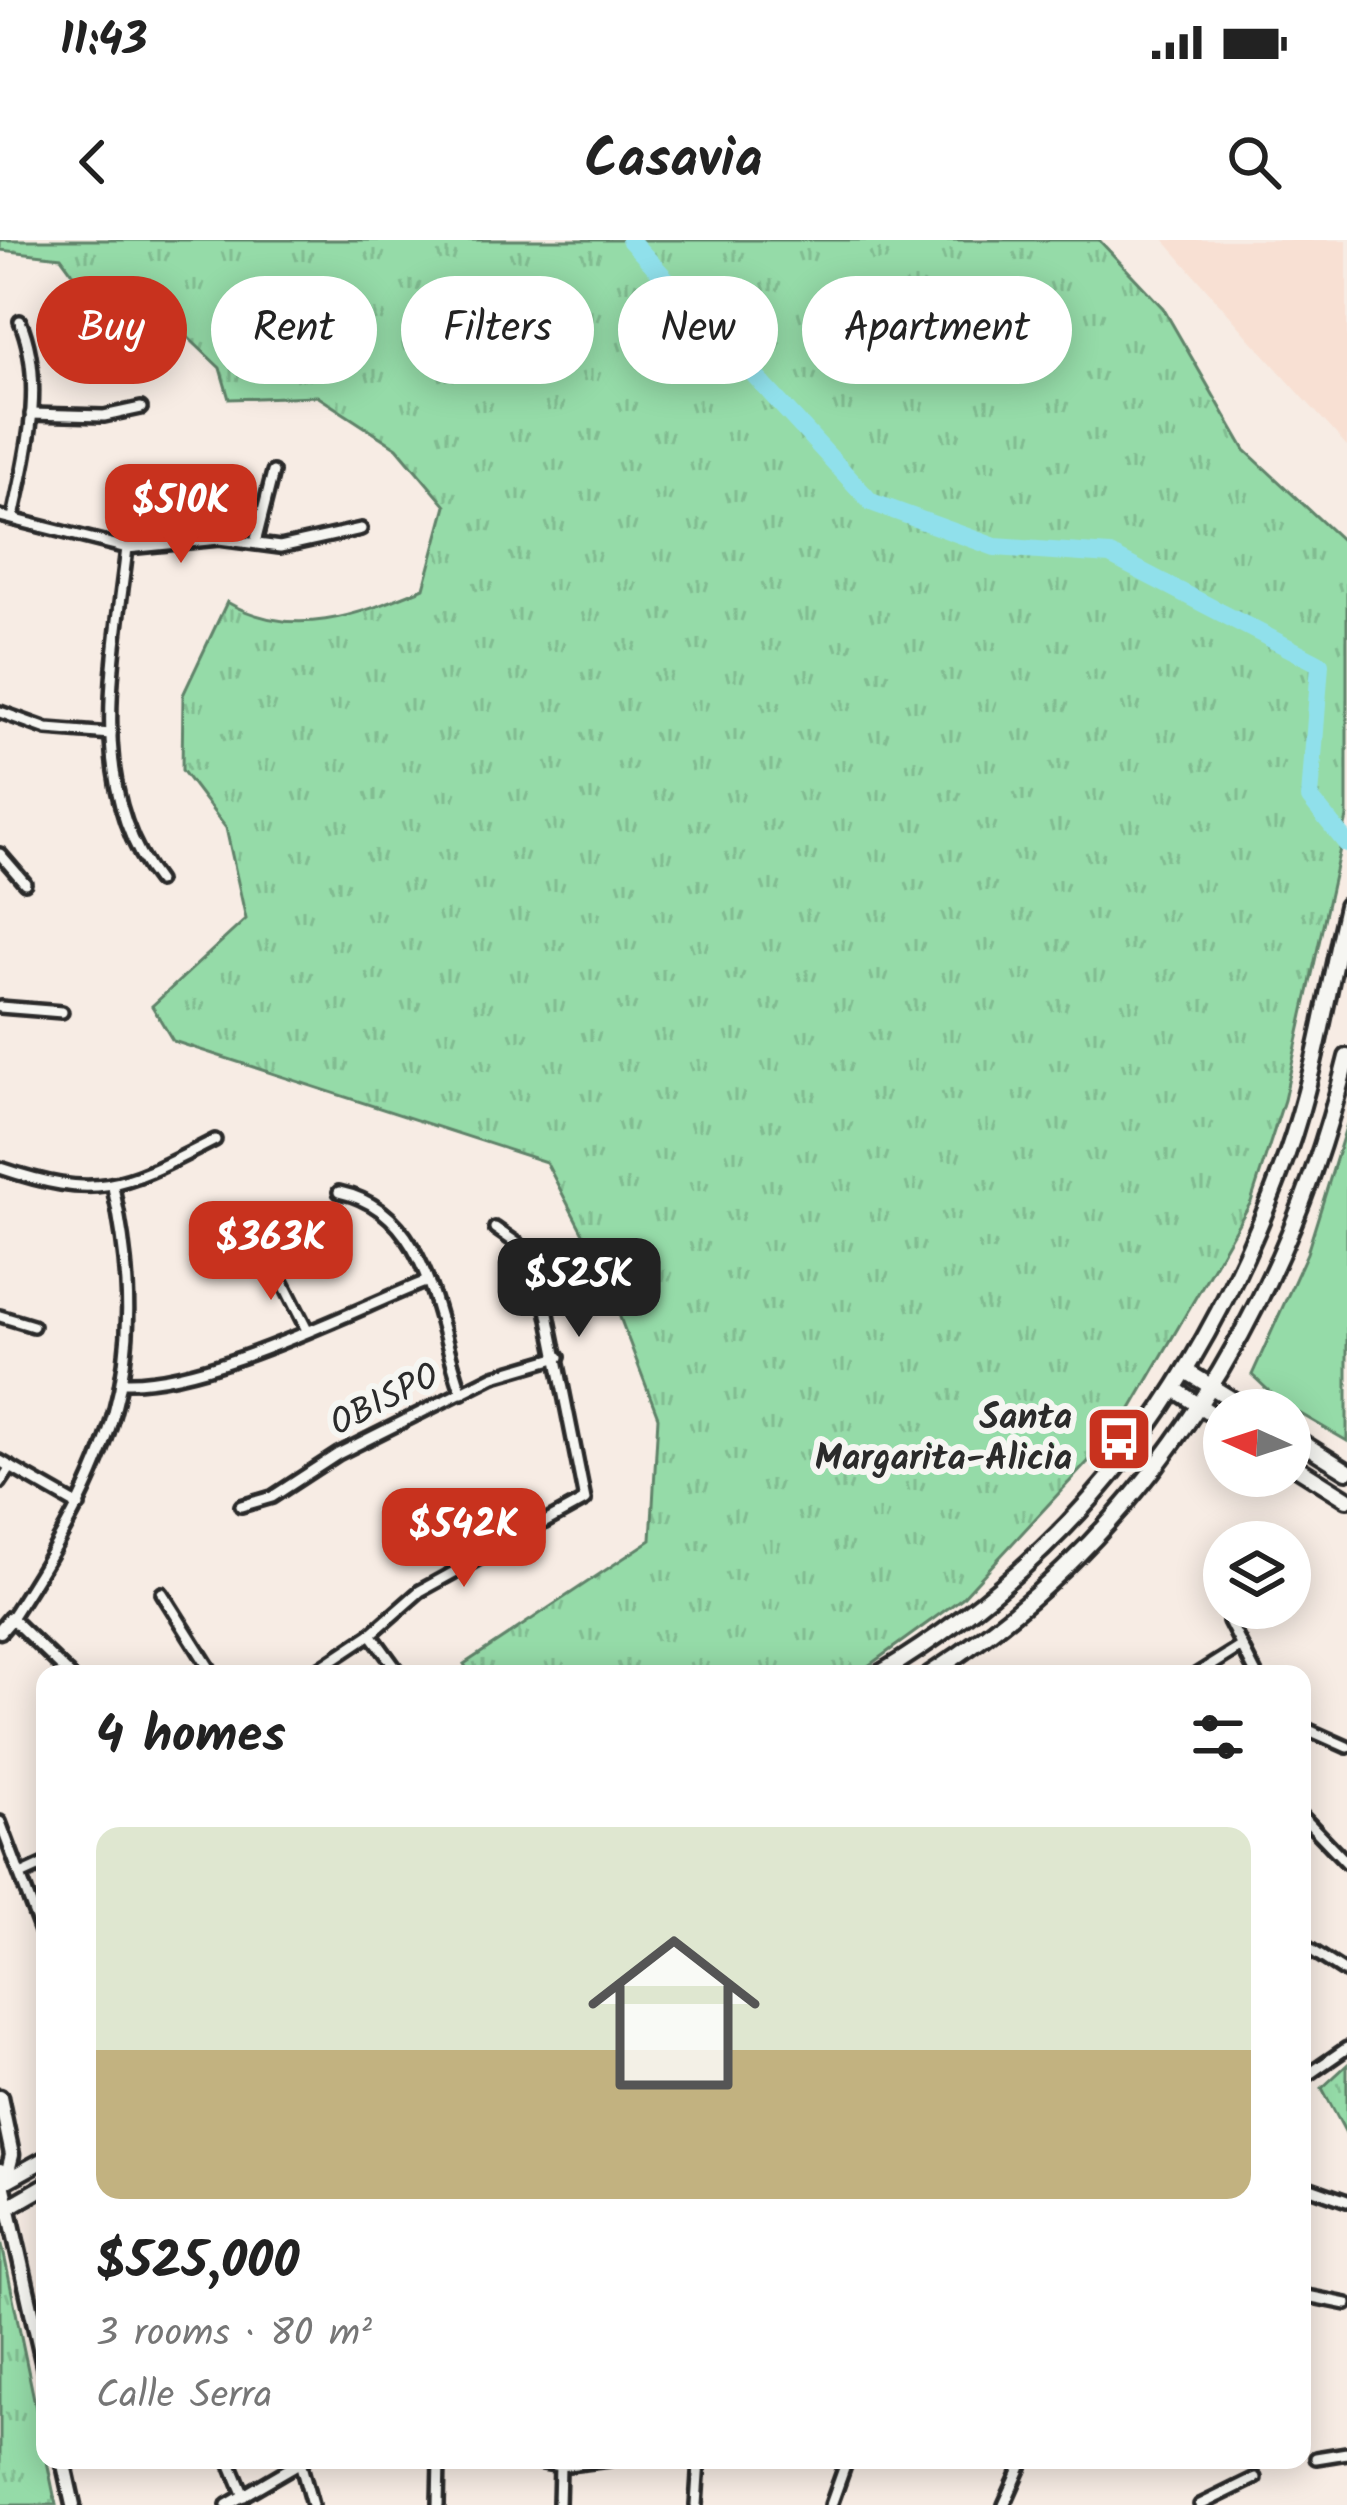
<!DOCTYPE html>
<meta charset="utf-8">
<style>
body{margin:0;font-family:Kalam,sans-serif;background:#f2f2f2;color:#222;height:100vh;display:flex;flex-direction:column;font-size:45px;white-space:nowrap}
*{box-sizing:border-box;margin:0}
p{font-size:39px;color:#767676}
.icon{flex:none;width:66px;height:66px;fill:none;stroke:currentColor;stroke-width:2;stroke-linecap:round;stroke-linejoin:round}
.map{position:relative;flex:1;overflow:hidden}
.drawer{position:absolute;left:36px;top:1425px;width:1275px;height:804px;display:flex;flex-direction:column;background:#fff;border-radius:24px;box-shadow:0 6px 30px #0003}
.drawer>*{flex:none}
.banner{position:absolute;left:36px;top:36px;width:1275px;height:108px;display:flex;gap:24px}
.needle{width:78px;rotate:273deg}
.tools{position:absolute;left:1203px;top:1149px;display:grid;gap:24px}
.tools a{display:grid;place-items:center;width:108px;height:108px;border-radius:50%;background:#fff;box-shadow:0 6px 30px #0003;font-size:60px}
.price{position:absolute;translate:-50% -102px;padding:0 27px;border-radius:24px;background:#c8321e;color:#fff;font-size:39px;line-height:78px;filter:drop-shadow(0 3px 6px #0008)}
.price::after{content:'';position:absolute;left:50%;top:72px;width:36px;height:27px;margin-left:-18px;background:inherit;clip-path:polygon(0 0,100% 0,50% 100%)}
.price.selected{background:#222;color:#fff}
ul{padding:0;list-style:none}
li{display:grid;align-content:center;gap:24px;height:636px;padding:0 60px}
li span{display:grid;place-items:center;height:372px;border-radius:24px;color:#555}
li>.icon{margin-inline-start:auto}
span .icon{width:216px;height:216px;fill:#fffc;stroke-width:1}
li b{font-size:51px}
h2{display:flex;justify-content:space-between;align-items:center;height:144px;padding:0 60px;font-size:51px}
.tag{padding:0 42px;border-radius:54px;background:#fff;box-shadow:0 6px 30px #0003;font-size:42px;line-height:108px}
.tag.selected{background:#c8321e;color:#fff}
.status{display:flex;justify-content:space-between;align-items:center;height:84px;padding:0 60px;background:#fff;direction:ltr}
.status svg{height:33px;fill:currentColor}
header{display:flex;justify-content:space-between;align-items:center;height:156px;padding:0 60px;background:#fff;font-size:54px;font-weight:600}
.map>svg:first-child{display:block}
.built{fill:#f8e0d3}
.grass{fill:#95dba8;stroke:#60836a;stroke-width:3}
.park{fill:url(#park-tufts);stroke:#60836a;stroke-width:3}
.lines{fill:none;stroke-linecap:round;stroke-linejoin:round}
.river{stroke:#90e0eb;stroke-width:18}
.street-casing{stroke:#2b2b2b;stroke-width:18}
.secondary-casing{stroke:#2b2b2b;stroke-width:21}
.primary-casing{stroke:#2b2b2b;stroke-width:22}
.street{stroke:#f6f6f2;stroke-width:9}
.secondary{stroke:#f6f6f2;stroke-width:12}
.primary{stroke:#f6f6f2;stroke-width:14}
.labels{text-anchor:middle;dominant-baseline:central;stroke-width:12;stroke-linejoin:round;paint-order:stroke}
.street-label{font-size:36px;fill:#2b2b2b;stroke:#f6f6f2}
.poi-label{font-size:36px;font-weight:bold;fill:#2b2b2b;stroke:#f6f6f2;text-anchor:end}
</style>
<div class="status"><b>11:43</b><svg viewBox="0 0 49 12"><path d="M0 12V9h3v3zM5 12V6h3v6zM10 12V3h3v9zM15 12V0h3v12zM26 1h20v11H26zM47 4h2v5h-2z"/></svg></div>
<header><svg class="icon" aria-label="back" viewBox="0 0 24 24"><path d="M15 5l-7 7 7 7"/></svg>Casavia<svg class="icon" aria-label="search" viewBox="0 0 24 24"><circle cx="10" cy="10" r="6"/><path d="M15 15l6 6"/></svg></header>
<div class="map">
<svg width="1347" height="2265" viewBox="0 0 1347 2265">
<defs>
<pattern id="park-tufts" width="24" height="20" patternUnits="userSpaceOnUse" patternTransform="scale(3)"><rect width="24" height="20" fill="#95dba8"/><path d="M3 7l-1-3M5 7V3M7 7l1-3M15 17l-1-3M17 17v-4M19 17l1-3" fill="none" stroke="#81bc91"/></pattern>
</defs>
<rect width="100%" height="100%" fill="#f7ece4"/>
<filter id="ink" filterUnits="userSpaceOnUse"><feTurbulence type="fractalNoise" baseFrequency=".00833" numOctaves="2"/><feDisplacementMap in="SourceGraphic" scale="24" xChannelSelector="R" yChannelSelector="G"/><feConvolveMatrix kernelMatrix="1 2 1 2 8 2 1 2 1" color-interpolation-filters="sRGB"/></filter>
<g filter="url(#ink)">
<!-- built -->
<path class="built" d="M1164,0h183v206l-96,-106z"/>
<!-- grass -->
<path class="grass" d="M1347,884v317l-65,-38 -30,-28 55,-122z"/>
<!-- park -->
<g class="park">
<path d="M0,0h1099l64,68 82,142 102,95v272l-63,283 -33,102 -130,224 -159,172 -105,76h-387l-6,-10 187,-124 7,-123 -56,-147 -56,-108 -373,-121 -21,-35 94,-87 -20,-91 -44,-58 1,-75 44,-93c66,39 131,13 197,-14l22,-82 -49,-58 -80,-52 -88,3 -9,-31 -48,-46 -60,5 -51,-70 -61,-7z"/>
<path d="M1347,1825v70l-25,-47z"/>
<path d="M0,1995l56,270h-56z"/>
</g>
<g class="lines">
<!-- river -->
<path class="river" d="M630,0l241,262 124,45 115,8 210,109 -10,134 37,46"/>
<defs>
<g id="street">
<path d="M31,174l73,2 37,-8"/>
<path d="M0,276l127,32 92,-9 61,8 81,-18"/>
<path d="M13,278c13,-63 33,-135 7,-197"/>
<path d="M255,303l18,-71"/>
<path d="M127,308c-12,107 -42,241 31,333"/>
<path d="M0,472l47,17 64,5"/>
<path d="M0,614l25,29"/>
<path d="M0,767l62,5"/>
<path d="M0,928c101,34 124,18 215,-28"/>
<path d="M339,952c91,19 96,127 123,201"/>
<path d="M271,1019l35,69"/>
<path d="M0,1076l33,10"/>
<path d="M124,1142c82,3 223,-69 303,-101"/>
<path d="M0,1221l79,45"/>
<path d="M0,1243l11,-16"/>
<path d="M241,1266l31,-9 66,-43 156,-78 65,-19"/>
<path d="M162,1353l51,81"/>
<path d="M1229,1381l27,53"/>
<path d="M371,1394l29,40"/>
<path d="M69,1434l-58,-56c98,-151 142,-249 102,-431"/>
<path d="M311,1434l60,-40 49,-43 165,-91 -45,-226 -12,-23 -33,-23"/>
<path d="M1197,1434l43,-27"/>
<path d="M1302,1487l45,20"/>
<path d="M1302,1576l45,47"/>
<path d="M0,1582l45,120"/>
<path d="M23,1634l22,-10"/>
<path d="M1302,1704l45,29"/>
<path d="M1302,1839l45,-31"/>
<path d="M1302,1945l45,16"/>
<path d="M1302,2055l45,9"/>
<path d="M1316,2218l31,-5"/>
<path d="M229,2220l15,36"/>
<path d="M525,2220l35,6 49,-6"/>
<path d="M300,2222l12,43"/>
<path d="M227,2265l77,-45"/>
<path d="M438,2265l1,-45"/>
<path d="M559,2265l1,-39"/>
<path d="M696,2265l3,-45"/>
<path d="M831,2265l16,-45"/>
<path d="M1004,2265l20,-45"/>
<path d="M1200,2265l55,-27"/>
</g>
<g id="secondary">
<path d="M0,1391l11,-13"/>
<path d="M0,1857l12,58 -6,24"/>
<path d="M0,1930l45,200"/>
<path d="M63,2220l10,45"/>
</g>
<g id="primary">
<path d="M1186,1131l63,39"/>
<path d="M1176,1150l48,32"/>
<path d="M1290,1195l57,36"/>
<path d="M1290,1223l57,36"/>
<path d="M879,1434c205,-124 328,-296 408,-520 28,-79 41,-166 60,-248"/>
<path d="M930,1434c220,-140 356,-368 417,-617"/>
<path d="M0,1944l45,-25"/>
<path d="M0,1972l45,-26"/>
</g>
</defs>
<!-- street casing -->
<use href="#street" class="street-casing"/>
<!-- secondary casing -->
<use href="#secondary" class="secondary-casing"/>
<!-- primary casing -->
<use href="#primary" class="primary-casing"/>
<!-- street -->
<use href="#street" class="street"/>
<!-- secondary -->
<use href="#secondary" class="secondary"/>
<!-- primary -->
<use href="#primary" class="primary"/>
</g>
</g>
<!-- icons -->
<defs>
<symbol id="bus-square" viewBox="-11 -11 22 22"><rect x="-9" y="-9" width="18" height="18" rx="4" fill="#c8321e" stroke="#f6f6f2"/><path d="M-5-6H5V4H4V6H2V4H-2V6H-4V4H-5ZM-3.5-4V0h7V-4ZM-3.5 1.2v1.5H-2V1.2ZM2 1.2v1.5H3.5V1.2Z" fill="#fff"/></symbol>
</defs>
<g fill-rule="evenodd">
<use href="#bus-square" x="1081" y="1161" width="76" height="76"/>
</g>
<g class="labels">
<!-- street labels -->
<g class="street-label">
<text transform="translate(385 1161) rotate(-27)">OBISPO</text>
</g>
<!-- poi labels -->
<g class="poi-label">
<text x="1072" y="1178">Santa<tspan x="1072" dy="41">Margarita-Alicia</tspan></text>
</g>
</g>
</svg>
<div class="tools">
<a><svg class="needle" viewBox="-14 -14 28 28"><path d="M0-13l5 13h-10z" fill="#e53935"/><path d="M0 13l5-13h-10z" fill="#767676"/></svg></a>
<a><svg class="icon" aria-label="layers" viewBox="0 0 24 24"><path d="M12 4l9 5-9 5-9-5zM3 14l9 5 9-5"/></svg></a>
</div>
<b class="price" style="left:181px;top:326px">$510K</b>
<b class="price" style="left:271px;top:1063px">$363K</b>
<b class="price selected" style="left:579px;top:1100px">$525K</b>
<b class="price" style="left:464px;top:1350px">$542K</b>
<div class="banner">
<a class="tag selected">Buy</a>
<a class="tag">Rent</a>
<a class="tag">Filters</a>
<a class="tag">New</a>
<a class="tag">Apartment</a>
</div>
<section class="drawer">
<h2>4 homes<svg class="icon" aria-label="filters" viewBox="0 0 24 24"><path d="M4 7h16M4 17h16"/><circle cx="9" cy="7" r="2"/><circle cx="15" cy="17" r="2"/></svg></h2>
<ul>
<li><span style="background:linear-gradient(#dfe7d0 60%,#c2b280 0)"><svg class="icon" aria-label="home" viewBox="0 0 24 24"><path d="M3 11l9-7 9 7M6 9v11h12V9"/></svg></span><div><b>$525,000</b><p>3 rooms · 80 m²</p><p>Calle Serra</p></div></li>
</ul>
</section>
</div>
